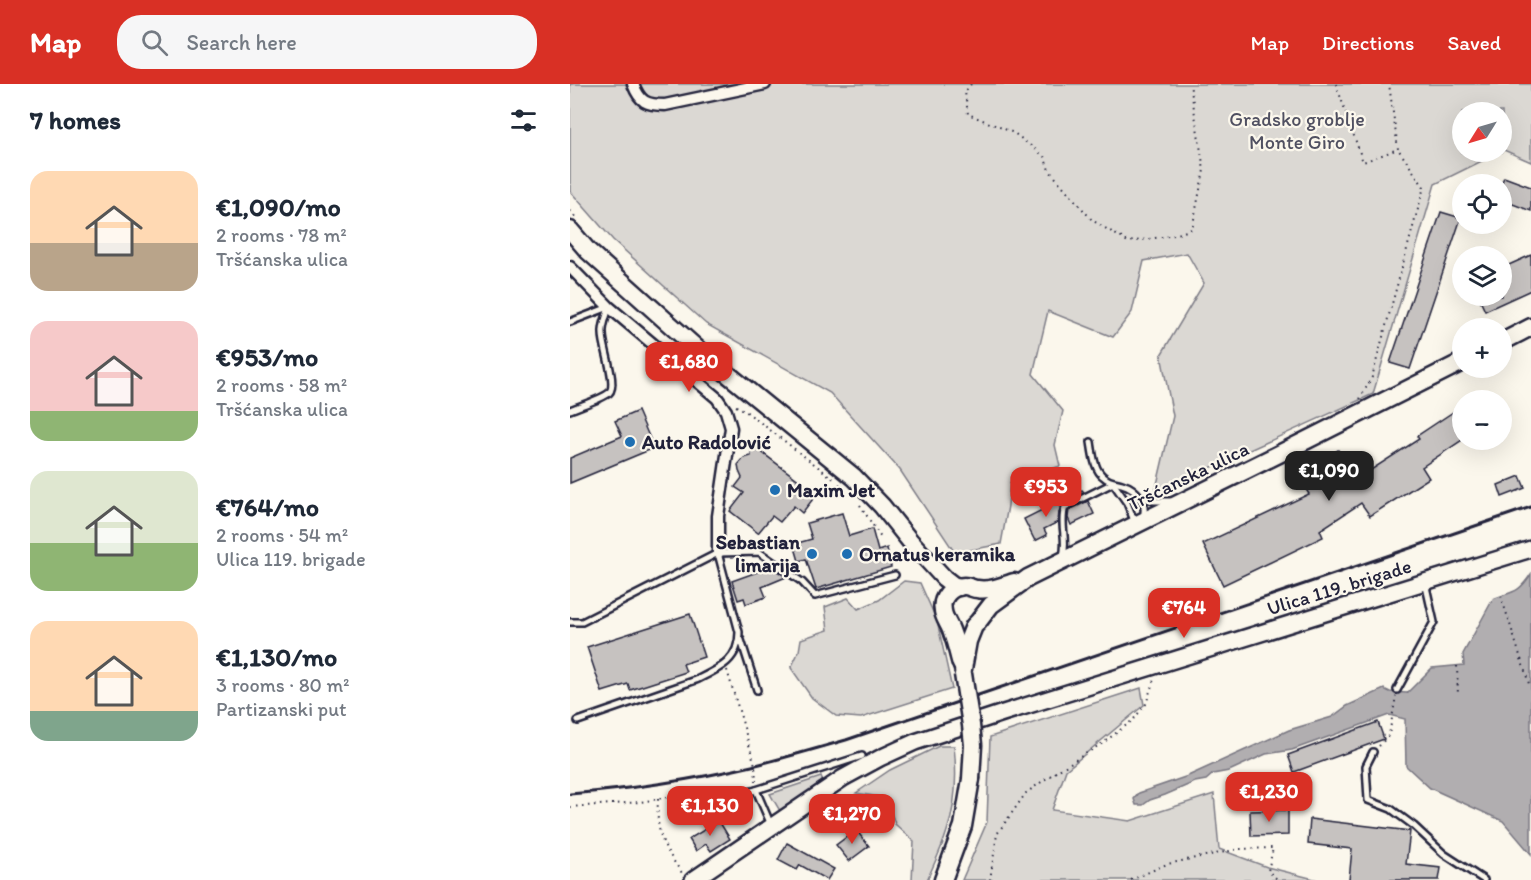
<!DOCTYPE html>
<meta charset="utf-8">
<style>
body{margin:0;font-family:Itim,sans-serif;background:#f6f6f7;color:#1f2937;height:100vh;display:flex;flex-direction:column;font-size:22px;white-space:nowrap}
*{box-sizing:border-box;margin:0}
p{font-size:20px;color:#747a83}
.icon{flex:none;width:33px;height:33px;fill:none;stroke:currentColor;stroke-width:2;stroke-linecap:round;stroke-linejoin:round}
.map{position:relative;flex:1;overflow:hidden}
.panel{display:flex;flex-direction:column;background:#fff;width:570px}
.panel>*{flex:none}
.needle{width:39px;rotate:233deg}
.fabs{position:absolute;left:882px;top:18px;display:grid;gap:12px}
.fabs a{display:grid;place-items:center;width:60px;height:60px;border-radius:50%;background:#fff;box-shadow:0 6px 24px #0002;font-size:30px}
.price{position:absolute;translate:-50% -51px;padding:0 14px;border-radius:12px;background:#d93025;color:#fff;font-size:20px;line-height:39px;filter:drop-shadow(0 2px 3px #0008)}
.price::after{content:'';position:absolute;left:50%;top:36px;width:18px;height:14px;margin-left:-9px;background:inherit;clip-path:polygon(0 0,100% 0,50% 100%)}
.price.active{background:#222;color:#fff}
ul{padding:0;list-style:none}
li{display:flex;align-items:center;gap:18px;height:150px;padding:0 30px}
li span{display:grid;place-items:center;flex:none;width:168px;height:120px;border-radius:18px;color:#555}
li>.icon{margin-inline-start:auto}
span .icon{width:72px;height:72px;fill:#fffc;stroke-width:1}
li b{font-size:26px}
h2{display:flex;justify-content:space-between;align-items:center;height:72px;padding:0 30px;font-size:26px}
header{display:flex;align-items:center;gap:36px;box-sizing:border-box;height:84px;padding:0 30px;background:#d93025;color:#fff}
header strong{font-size:28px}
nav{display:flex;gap:33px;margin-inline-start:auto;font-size:21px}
.search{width:420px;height:54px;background:#f6f6f7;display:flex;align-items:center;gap:15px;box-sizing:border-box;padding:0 21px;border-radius:24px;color:#747a83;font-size:22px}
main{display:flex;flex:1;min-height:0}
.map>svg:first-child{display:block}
.green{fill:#dbd8d3;stroke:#7e7d87;stroke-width:1.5;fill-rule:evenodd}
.water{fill:#b1aeb0;stroke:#787681;stroke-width:1.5}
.building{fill:#c6c2c0;stroke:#22223b;stroke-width:1.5}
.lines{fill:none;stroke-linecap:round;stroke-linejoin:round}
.lane-casing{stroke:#22223b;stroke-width:10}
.street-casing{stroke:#22223b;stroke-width:15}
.secondary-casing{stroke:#22223b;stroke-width:20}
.primary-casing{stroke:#22223b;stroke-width:21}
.path{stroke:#22223b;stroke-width:2;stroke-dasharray:1.5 4.5;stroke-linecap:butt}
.lane{stroke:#fbf7ec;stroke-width:5}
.street{stroke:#fbf7ec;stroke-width:10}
.secondary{stroke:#fbf7ec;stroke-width:15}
.primary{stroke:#fbf7ec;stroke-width:16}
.rail{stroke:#22223b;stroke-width:3}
.primary-bridge-casing{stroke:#22223b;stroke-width:21;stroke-linecap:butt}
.primary-bridge{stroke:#fbf7ec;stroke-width:16}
.poi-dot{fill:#1f6fb2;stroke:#fbf7ec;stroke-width:2}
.labels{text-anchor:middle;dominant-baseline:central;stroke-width:4.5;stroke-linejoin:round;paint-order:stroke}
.park-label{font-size:20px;fill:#505061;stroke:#fbf7ec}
.poi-label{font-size:20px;font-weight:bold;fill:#22223b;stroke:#fbf7ec;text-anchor:start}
.street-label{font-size:20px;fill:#22223b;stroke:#fbf7ec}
</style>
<header>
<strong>Map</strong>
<div class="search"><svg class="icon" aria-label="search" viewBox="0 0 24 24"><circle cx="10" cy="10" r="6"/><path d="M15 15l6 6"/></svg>Search here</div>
<nav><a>Map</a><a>Directions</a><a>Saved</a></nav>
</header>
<main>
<section class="panel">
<h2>7 homes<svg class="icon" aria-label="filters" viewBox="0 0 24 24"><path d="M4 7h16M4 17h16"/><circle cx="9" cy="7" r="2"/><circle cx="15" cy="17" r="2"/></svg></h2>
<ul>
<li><span style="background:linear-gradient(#ffd9b3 60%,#b9a48a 0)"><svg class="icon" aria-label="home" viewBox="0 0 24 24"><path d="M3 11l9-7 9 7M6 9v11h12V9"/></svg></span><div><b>€1,090/mo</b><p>2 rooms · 78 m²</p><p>Tršćanska ulica</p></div></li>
<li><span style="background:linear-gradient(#f6c9c9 75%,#8fb573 0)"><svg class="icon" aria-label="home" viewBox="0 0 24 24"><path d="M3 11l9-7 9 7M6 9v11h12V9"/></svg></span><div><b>€953/mo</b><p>2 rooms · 58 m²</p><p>Tršćanska ulica</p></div></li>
<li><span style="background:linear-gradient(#dfe7d0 60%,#8fb573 0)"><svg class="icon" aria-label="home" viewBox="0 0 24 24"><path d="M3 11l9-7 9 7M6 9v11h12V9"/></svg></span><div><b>€764/mo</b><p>2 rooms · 54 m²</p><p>Ulica 119. brigade</p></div></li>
<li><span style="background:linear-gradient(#ffd9b3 75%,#7fa58c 0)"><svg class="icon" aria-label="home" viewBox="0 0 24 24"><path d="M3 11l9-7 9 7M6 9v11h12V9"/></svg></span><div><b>€1,130/mo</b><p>3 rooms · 80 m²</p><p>Partizanski put</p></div></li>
</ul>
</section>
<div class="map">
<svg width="961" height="796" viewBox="0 0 961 796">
<rect width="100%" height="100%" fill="#fbf7ec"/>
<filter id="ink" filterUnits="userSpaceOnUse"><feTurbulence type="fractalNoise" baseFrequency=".0167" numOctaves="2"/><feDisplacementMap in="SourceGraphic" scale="12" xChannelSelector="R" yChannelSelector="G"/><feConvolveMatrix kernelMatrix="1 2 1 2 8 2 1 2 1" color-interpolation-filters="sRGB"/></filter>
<g filter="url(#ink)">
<!-- green -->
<g class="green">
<path d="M0,0h961v78l-27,-12 -69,34 -62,210 -218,99 18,-77 -12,-61 43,-72 -17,-30 -43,8 -12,51 -19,25 -65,-26 -15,63 30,37 -8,34 5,21 -50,17 -2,23 -7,38 -46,9 -55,-83 -70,-77 -124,-69 -93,-84 -43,-49zM892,28h40v40h-40z"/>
<path d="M334,497l16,2 17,38 15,68 -91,29 -25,-2 -24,-18 -21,-30 8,-17 2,-12 27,-9 -3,-23 23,-9 10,11 21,-9z"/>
<path d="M571,604l3,17 -78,65 -14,40 78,11 84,-27 5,55 48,18 51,13h-356l25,-58 3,-85z"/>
<path d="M369,662h15c3,28 2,59 -7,85 -5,17 -13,33 -20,49h-15l2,-39 -19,-17 -9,-26 -30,-5 34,-23z"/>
<path d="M251,693l2,5 -43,29 -10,-17z"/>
</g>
<!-- water -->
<path class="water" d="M961,490v280l-28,-33 -73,-33 -24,-22 -1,-47 -16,-4 -97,35 -26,4 -37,17 -16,3 -7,6 -11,2 -30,13 -15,5 -7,5h-7l-2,-6 5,-6 49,-17 101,-46 43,-13 15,-11 37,-17 6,3 17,1 25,-25 32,-3 -1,-11 30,-55c20,-8 25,-5 38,-25z"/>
<!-- building -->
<g class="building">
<path d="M934,93l27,10v24l-29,-11v-18z"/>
<path d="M871,128l20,6 -51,151 -20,-6z"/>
<path d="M961,171v35l-46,21 -7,-15h24v-28z"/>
<path d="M889,324l3,6v26l-40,27 7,11 -59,38 -9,-13 -41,27 3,7 -100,48 -20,-41 106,-50 -12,-18 41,-26 19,29 62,-40 -2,-3z"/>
<path d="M68,327l16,37 -84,35v-25l52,-22 -7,-15z"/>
<path d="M182,361l65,49 -15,19 -8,-7 -14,16 -8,-6 -14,17 -28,-22 14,-18 -9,-6 7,-9 -3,-7 -1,-6 6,-7 7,-2z"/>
<path d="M950,392l5,12 -23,9 -4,-12z"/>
<path d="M512,406l2,2 -22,12 -3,8 -1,10 -14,7 3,6 -12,6 -11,-22z"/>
<path d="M518,417l6,13 -23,11 -3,-7 1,-8z"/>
<path d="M272,429l7,23 23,-7 6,22 9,-3 4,19 -75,22 -10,-30 -7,2 -5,-17 18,-5 -5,-16z"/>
<path d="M201,483l15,10 -24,10 4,10 -20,7 -2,-6 -6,2 -6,-19z"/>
<path d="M120,530l14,43 -21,7 3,8 -56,18 -2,-6 -26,8 -15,-45z"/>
<path d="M808,638l6,17 -90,33 -6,-17z"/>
<path d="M718,726v25l-37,1 -1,-25z"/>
<path d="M740,735l100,12 -4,33 35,4 -2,12h-90l3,-31 -44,-5z"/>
<path d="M149,737l11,18 -19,12 -5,-7 -10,7 -7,-12z"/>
<path d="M286,746l13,16 -20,15 -13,-16z"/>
<path d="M217,759l47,26 -7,11 -27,-15 -3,5 -19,-10z"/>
</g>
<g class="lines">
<defs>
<g id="lane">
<path d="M0,238l39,-15"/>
<path d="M0,326c9,-4 32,-11 39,-17 9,-8 -6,-45 -6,-59 -1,-9 4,-18 6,-27"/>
<path d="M521,358c2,12 3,28 13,35 5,5 11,5 18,7 14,4 26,18 21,33"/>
<path d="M543,399l14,20 8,20"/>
<path d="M571,413l13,4h16"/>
<path d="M493,472c5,-17 -4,-32 2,-49l48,-24"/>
<path d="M0,538h12l136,-69 41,-1 43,30 13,14 80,-21"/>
<path d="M171,556l16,50"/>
<path d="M827,606l37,-68 -9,-40"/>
<path d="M8,637l118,-41c23,-11 43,-19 43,-48l-21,-79"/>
<path d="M803,668l-7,14 2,34 23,9 23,17 30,28 40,26"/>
<path d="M186,706l15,35"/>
<path d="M156,714l30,-8 106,-34"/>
</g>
<g id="street">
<path d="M63,0c7,18 13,21 32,21l100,-21"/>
<path d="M0,183l39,40 108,91 9,13 5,17 -13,88v37"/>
</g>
<path id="secondary" d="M123,796l150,-102 37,-20 35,-16 88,-29 528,-164"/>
<g id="primary">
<path d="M0,146l18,21 115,103 151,123 28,29 28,35 34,37 9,7 6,2"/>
<path d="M932,258l29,-15"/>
<path d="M391,580c-3,-10 -5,-21 -9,-31 -2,-8 -8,-14 -9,-22 -3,-13 8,-25 21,-25 5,0 9,3 13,3 13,2 25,-3 37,-7"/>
<path d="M393,585l5,-28 6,-15 4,-4 13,-17 37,-27 263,-130 171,-86"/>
<path d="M373,796l20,-54 8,-47"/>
</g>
</defs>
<!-- lane casing -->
<use href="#lane" class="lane-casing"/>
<!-- street casing -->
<use href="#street" class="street-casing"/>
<!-- secondary casing -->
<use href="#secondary" class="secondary-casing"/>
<!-- primary casing -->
<use href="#primary" class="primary-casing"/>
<!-- path -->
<g class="path">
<path d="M401,0l-6,8 3,22 46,19 30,23 5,14 43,50 36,22 47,-7 17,-6 12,-59 -14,-86"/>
<path d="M766,0l27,78 35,-13 -9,-65"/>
<path d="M0,127l7,8"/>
<path d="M790,315l12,-22 52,-190 -26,-38"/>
<path d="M166,322l8,4 91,70"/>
<path d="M269,400l9,8"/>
<path d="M290,421l21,33"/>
<path d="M931,512l29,91"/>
<path d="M887,582l1,30"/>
<path d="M157,586l28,95 1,16"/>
<path d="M809,662l10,-11 7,-39"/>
<path d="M88,715c-2,35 4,46 24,74"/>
<path d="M0,723l71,-5 55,-10 22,4"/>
<path d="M420,796l7,-46 29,-41 28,-20 49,-30 30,-23 13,-16 8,-25"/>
<path d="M561,796l36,-16 72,-15 34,-1 -5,23 10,9"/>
</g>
<!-- lane -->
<use href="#lane" class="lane"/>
<!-- street -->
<use href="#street" class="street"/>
<!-- secondary -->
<use href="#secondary" class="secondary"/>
<!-- primary -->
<use href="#primary" class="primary"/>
<!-- rail -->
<path class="rail" d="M0,710c62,-5 122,-14 182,-28 32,-8 63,-17 94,-26l685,-233"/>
<defs>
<path id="primary-bridge" d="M393,590l8,51 2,20 -2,34"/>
</defs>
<!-- primary-bridge casing -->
<use href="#primary-bridge" class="primary-bridge-casing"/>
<!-- primary-bridge -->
<use href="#primary-bridge" class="primary-bridge"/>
</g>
</g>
<!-- markers -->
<g class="poi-dot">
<circle cx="60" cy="358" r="6"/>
<circle cx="205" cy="406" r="6"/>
<circle cx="242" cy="470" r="6"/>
<circle cx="277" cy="470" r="6"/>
</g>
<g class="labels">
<!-- park labels -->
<g class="park-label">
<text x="727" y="35">Gradsko groblje<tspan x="727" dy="23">Monte Giro</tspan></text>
</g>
<!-- poi labels -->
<g class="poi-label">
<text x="72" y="358">Auto Radolović</text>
<text x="217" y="406">Maxim Jet</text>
<text x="230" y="458" text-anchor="end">Sebastian<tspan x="230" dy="23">limarija</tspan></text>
<text x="289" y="470">Ornatus keramika</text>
</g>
<!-- street labels -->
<g class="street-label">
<text transform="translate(618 392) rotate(-26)">Tršćanska ulica</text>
<text transform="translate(769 503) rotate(-17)">Ulica 119. brigade</text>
</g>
</g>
</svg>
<div class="fabs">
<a><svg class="needle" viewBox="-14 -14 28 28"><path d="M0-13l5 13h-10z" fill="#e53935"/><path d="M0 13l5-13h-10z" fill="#747a83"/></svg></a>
<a><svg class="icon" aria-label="locate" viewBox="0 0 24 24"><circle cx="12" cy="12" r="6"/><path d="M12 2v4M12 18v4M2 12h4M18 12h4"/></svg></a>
<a><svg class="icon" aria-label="layers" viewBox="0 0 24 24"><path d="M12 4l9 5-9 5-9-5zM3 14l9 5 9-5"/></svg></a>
<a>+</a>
<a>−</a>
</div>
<b class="price" style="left:119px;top:309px">€1,680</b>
<b class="price active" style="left:759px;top:418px">€1,090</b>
<b class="price" style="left:476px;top:434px">€953</b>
<b class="price" style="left:614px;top:555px">€764</b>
<b class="price" style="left:699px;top:739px">€1,230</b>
<b class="price" style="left:140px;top:753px">€1,130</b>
<b class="price" style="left:282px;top:761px">€1,270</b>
</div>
</main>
